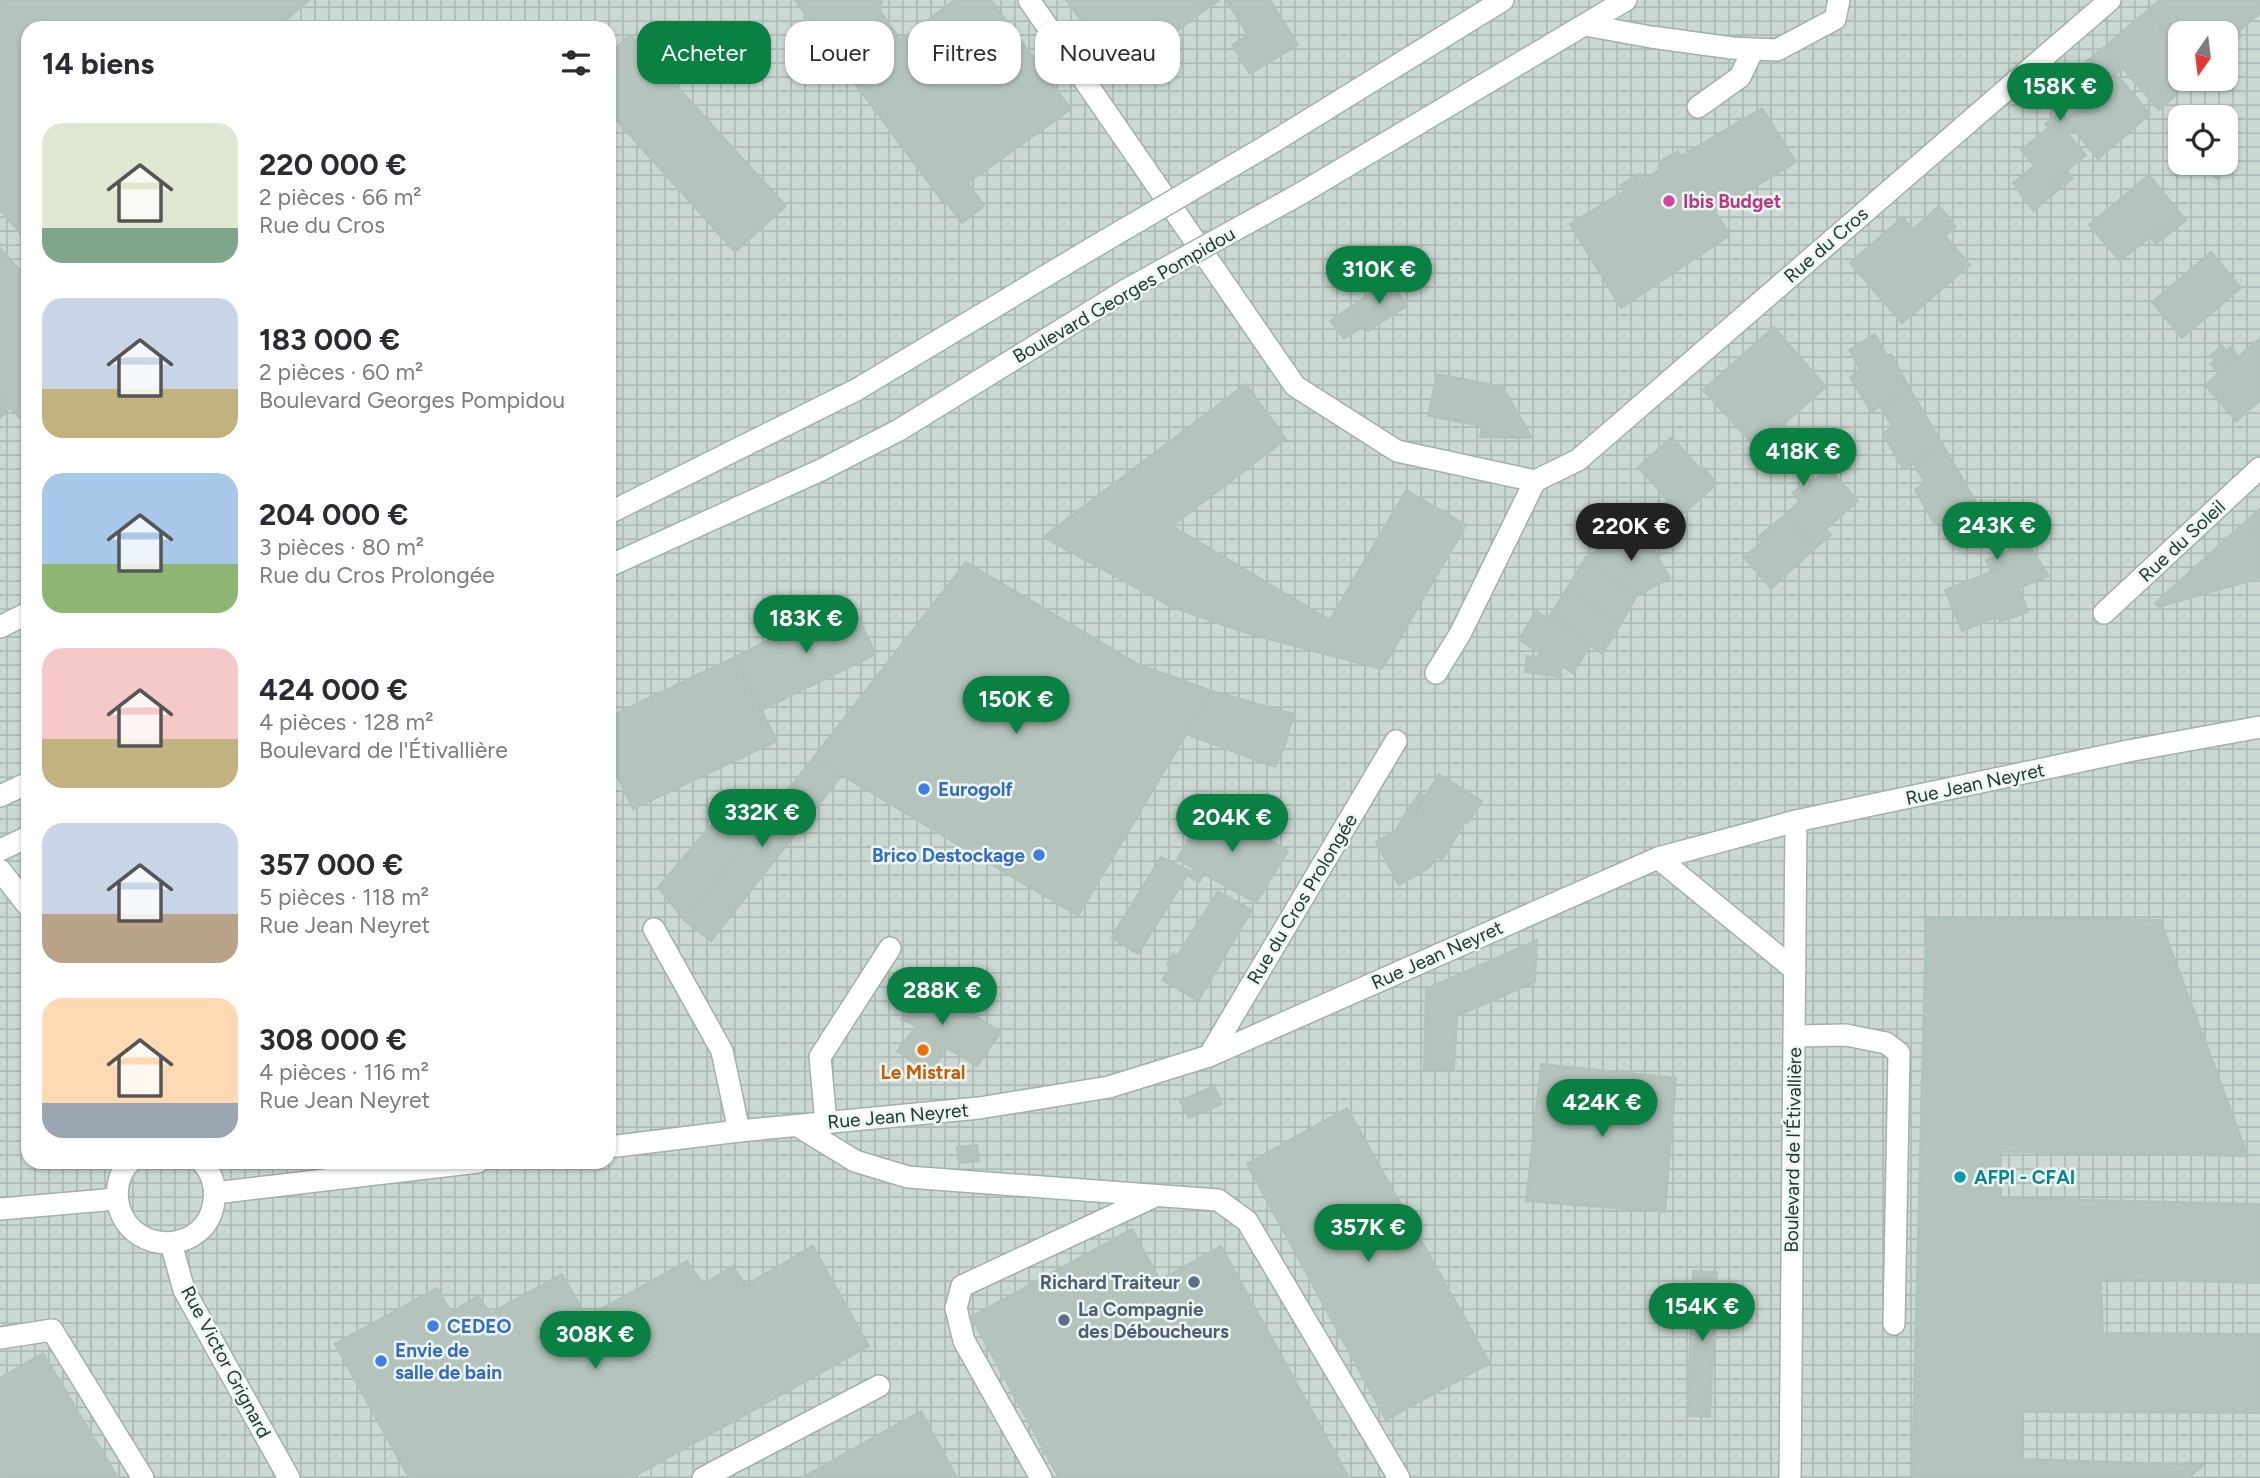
<!DOCTYPE html>
<html lang="fr">
<meta charset="utf-8">
<style>
body{margin:0;font-family:Figtree,sans-serif;background:#f7f7f7;color:#2b2b33;height:100vh;display:flex;flex-direction:column;font-size:26px;white-space:nowrap}
*{box-sizing:border-box;margin:0}
p{font-size:23px;color:#7c7c81}
.icon{flex:none;width:38px;height:38px;fill:none;stroke:currentColor;stroke-width:2;stroke-linecap:round;stroke-linejoin:round}
.map{position:relative;flex:1;overflow:hidden}
.side{position:absolute;left:21px;top:21px;width:595px;height:1148px;display:flex;flex-direction:column;background:#fff;border-radius:21px;box-shadow:0 2px 5px #0004}
.side>*{flex:none}
.top-card{position:absolute;left:637px;top:21px;width:665px;height:63px;display:flex;gap:14px}
.needle{width:46px;rotate:194deg}
.controls{position:absolute;left:2168px;top:21px;display:grid;gap:14px}
.controls a{display:grid;place-items:center;width:70px;height:70px;border-radius:14px;background:#fff;box-shadow:0 2px 5px #0004;font-size:35px}
.price{position:absolute;translate:-50% -60px;padding:0 16px;border-radius:24px;background:#0b8043;color:#fff;font-size:23px;line-height:46px;filter:drop-shadow(0 2px 4px #0008)}
.price::after{content:'';position:absolute;left:50%;top:42px;width:21px;height:16px;margin-left:-10px;background:inherit;clip-path:polygon(0 0,100% 0,50% 100%)}
.price.selected{background:#222;color:#fff}
ul{padding:0;list-style:none}
li{display:flex;align-items:center;gap:21px;height:175px;padding:0 21px}
li span{display:grid;place-items:center;flex:none;width:196px;height:140px;border-radius:21px;color:#555}
li>.icon{margin-inline-start:auto}
span .icon{width:84px;height:84px;fill:#fffc;stroke-width:1}
li b{font-size:30px}
h2{display:flex;justify-content:space-between;align-items:center;height:84px;padding:0 21px;font-size:30px}
.pill{padding:0 24px;border-radius:21px;background:#fff;box-shadow:0 2px 5px #0004;font-size:24px;line-height:63px}
.pill.selected{background:#0b8043;color:#fff}
.map>svg:first-child{display:block}
.industrial{fill:url(#industrial-grid);fill-rule:evenodd}
.building{fill:#b4c4bc;stroke:#b1c2ba;stroke-width:2}
.lines{fill:none;stroke-linecap:round;stroke-linejoin:round}
.lane-casing{stroke:#a1b0ab;stroke-width:24}
.street-casing{stroke:#a1b0ab;stroke-width:24}
.secondary-casing{stroke:#9eb5ab;stroke-width:24}
.lane{stroke:#fff;stroke-width:21}
.street{stroke:#fff;stroke-width:21}
.secondary{stroke:#fff;stroke-width:21}
.secondary-bridge-casing{stroke:#9eb5ab;stroke-width:24;stroke-linecap:butt}
.secondary-bridge{stroke:#fff;stroke-width:21}
.hotel-dot{fill:#d1479c;stroke:#eef6f2;stroke-width:2.5}
.shop-dot{fill:#3f7fe0;stroke:#eef6f2;stroke-width:2.5}
.food-dot{fill:#e8710a;stroke:#eef6f2;stroke-width:2.5}
.culture-dot{fill:#0f9aa8;stroke:#eef6f2;stroke-width:2.5}
.service-dot{fill:#5c6f8a;stroke:#eef6f2;stroke-width:2.5}
.labels{text-anchor:middle;dominant-baseline:central;stroke-width:5;stroke-linejoin:round;paint-order:stroke}
.hotel-label{font-size:19px;font-weight:bold;fill:#b23c85;stroke:#eef6f2;text-anchor:start}
.street-label{font-size:19px;fill:#203831;stroke:#eef6f2}
.shop-label{font-size:19px;font-weight:bold;fill:#366cbe;stroke:#eef6f2;text-anchor:start}
.food-label{font-size:19px;font-weight:bold;fill:#c56008;stroke:#eef6f2}
.culture-label{font-size:19px;font-weight:bold;fill:#0d838f;stroke:#eef6f2;text-anchor:start}
.service-label{font-size:19px;font-weight:bold;fill:#4e5e75;stroke:#eef6f2;text-anchor:end}
</style>
<div class="map">
<svg width="2260" height="1478" viewBox="0 0 2260 1478">
<defs>
<pattern id="industrial-grid" width="8" height="8" patternUnits="userSpaceOnUse" patternTransform="scale(1.75)"><rect width="8" height="8" fill="#ccd9d3"/><path d="M0 4h8M4 0v8" fill="none" stroke="#afbbb6"/></pattern>
</defs>
<rect width="100%" height="100%" fill="#dee9e4"/>
<!-- industrial -->
<path class="industrial" d="M0,0h2260v1478h-2260zM28,28h581v1134h-581zM2180,33h46v46h-46zM2180,117h46v46h-46z"/>
<!-- building -->
<g class="building">
<path d="M0,0h309l-32,28h-249v214l-28,-32z"/>
<path d="M795,0h87l-2,11 21,29 -51,37z"/>
<path d="M955,0h36l80,109 -103,74 16,23 -22,17 -17,-22 -2,1 -93,-125z"/>
<path d="M1066,0h133l6,10 -85,63z"/>
<path d="M1199,0h21l-15,10z"/>
<path d="M1226,0h44l28,45 -48,29 -18,-29 16,-10z"/>
<path d="M2160,0h100v13l-22,19 4,3 -5,4 -3,-4 -8,7v-9h-46v18l-33,-40z"/>
<path d="M2147,11l33,40v28h3l-3,2 -3,-3 -8,7 8,9 -18,16 -55,-63z"/>
<path d="M630,35l156,171 -51,46 -126,-140v-58z"/>
<path d="M2104,47l18,22 -19,16 -18,-22z"/>
<path d="M2118,76l32,38 -52,45 -32,-39z"/>
<path d="M1762,108l34,54 -81,49 15,24 -109,73 -51,-84 54,-33 -4,-6 20,-11 3,6 19,-12 -3,-6 19,-11 3,5z"/>
<path d="M2059,113l15,17 -5,4 -12,-13 -8,7 -4,-4z"/>
<path d="M2057,121l29,34 -35,28 6,8 -24,20 -20,-28 21,-17 -13,-16z"/>
<path d="M2226,162l4,6 -13,11 -14,-16z"/>
<path d="M2067,171l6,7 -16,13 -6,-8z"/>
<path d="M2149,175l31,38 -60,48 -31,-36z"/>
<path d="M1939,206l17,21 -11,9 25,29 -68,58 -52,-60 53,-46 10,12z"/>
<path d="M2180,213l6,7 -30,24 -6,-7z"/>
<path d="M0,248l28,31v148l-28,-30z"/>
<path d="M2211,252l30,36 -59,50 -30,-36z"/>
<path d="M1389,280l18,26 -39,25 -17,-24z"/>
<path d="M1351,307l13,19 -20,13 -14,-18z"/>
<path d="M1774,327l52,60 -70,61 -53,-58z"/>
<path d="M1875,334l12,22 4,-2 19,35 -39,23 -21,-35 11,-6 -12,-21z"/>
<path d="M2260,338v63l-24,20 -31,-36z"/>
<path d="M2222,345l4,6 5,-4 7,9 -20,17 -7,-9 4,-4 -4,-5z"/>
<path d="M1437,374l66,13 29,51 -52,-1 2,-11 -54,-10z"/>
<path d="M1246,384l40,55 -114,87 158,94 76,-130 60,35 -84,144 -136,-36 -74,-26 -129,-70z"/>
<path d="M1910,389l33,56 -40,24 -20,-36 10,-6 -13,-20z"/>
<path d="M0,397l10,11 -10,10z"/>
<path d="M1672,437l30,34 2,-3 13,16 -39,34 -14,-14 4,-3 -30,-34z"/>
<path d="M1943,445l33,57 -41,23 -20,-35 10,-7 -12,-20z"/>
<path d="M1829,468l29,33 -32,28 5,6 -16,13 -30,-33 15,-14 -4,-4z"/>
<path d="M1809,479l4,3 -17,15 -3,-4z"/>
<path d="M2260,508v35l-17,-19z"/>
<path d="M1785,515l30,33 -44,41 -27,-32 31,-26 -4,-5z"/>
<path d="M2243,524l17,19v35l-101,29 -4,-4z"/>
<path d="M1640,526l30,52 -34,18 -51,-38z"/>
<path d="M1771,526l4,5 -14,11 -4,-4z"/>
<path d="M2028,543l21,33 -30,12 9,24 -28,10 -3,-5 -35,14 -17,-41 63,-25 -4,-12z"/>
<path d="M2004,553l4,12 -17,7 -5,-12z"/>
<path d="M1585,558l51,39 -17,30 -4,-5 -47,-35z"/>
<path d="M966,562l172,102 74,27 -134,225 -265,-158z"/>
<path d="M1568,587l47,35 4,5 -17,27 -51,-40z"/>
<path d="M850,600l26,54 -115,56 -26,-53z"/>
<path d="M1536,611l12,8 3,-5 46,36 -7,-4 -17,27 -11,-7 -2,11 -35,-5 2,-16 10,1 3,-4 -21,-13z"/>
<path d="M735,657l42,84 -144,68 -24,-50v-42z"/>
<path d="M1212,691l82,23 -10,34 -9,19 -89,-33z"/>
<path d="M813,758l29,17 -131,166 -27,-21z"/>
<path d="M1439,774l43,27 -14,22 -3,-1 -23,38 -5,-3 -8,11 -30,17 -23,-43 19,-11 13,-21 6,3z"/>
<path d="M1420,792l5,4 -11,17 -6,-3z"/>
<path d="M1210,803l78,48 -32,52 -79,-44z"/>
<path d="M726,808l29,24 -71,88 -26,-33z"/>
<path d="M1161,857l29,14 -52,83 -27,-16z"/>
<path d="M1192,870l11,6 -4,6 -10,-6z"/>
<path d="M1218,891l34,19 -54,91 -36,-21 9,-13 -4,-3 6,-11 4,3z"/>
<path d="M1926,917l234,3 88,236 -247,-4v46l258,6 1,79 -159,-4 2,54 157,1v79l-239,-1v47l183,6 -16,13h-276z"/>
<path d="M1537,940l-2,42 -78,34 -3,53 -30,1 2,-81z"/>
<path d="M921,975l55,35 -4,4 29,18 -24,34 -30,-18 -17,26 -33,-23 19,-25 -15,-7 7,-6 -11,-6z"/>
<path d="M1541,1064l135,14 -11,134 -139,-11z"/>
<path d="M1214,1086l8,18 -33,14 -9,-17z"/>
<path d="M1347,1108l143,255 -104,57 -139,-256z"/>
<path d="M977,1145l2,16 -20,2 -2,-16z"/>
<path d="M1132,1229l28,51 61,-34 128,232h-290l-88,-161z"/>
<path d="M813,1246l56,100 -238,132h-222l-74,-134 102,-56 24,41 101,-55 25,43 100,-56 16,23 30,-18 13,19z"/>
<path d="M1693,1271l24,1 -7,145 -23,-1z"/>
<path d="M478,1296l12,17 -29,16 -11,-16z"/>
<path d="M43,1353l75,125h-118v-100z"/>
<path d="M921,1411l36,67h-156z"/>
</g>
<g class="lines">
<defs>
<g id="lane">
<path d="M1585,25l66,12 81,11 45,2 58,-31 4,-19"/>
<path d="M1698,107l42,-30 13,-27"/>
<path d="M0,627l28,-14"/>
<path d="M1794,1036l52,-1 40,8 13,10 -5,271"/>
<path d="M826,1123l-6,-66 70,-109"/>
<path d="M798,1126l57,35 53,16 310,23 29,21 152,257"/>
<path d="M0,1338l52,-8 91,148"/>
<path d="M703,1478l176,-92"/>
<path d="M1041,1478l-77,-137 -8,-33 6,-22 191,-89"/>
</g>
<g id="street">
<path d="M1029,0l266,386 102,65 138,30"/>
<path d="M1535,481l43,-21 532,-460"/>
<path d="M2104,613l156,-145"/>
<path d="M1436,673l24,-39 75,-153"/>
<path d="M1658,858l137,112"/>
<path d="M0,870l28,36"/>
<path d="M654,929l68,122 17,80"/>
<path d="M1209,1056l187,-315"/>
<path d="M609,1147l130,-16 240,-23 130,-21 100,-31 449,-198 138,-37 332,-70 132,-24"/>
<path d="M130,1162c-12,11 -15,30 -11,45 14,50 89,47 95,-6 2,-15 -2,-28 -12,-39"/>
<path d="M215,1193l263,-31"/>
<path d="M0,1209l117,-10"/>
<path d="M171,1243l13,47 105,188"/>
<path d="M1790,1478l6,-657"/>
</g>
<g id="secondary">
<path d="M1268,145l235,-145"/>
<path d="M1300,194l326,-194"/>
<path d="M609,513l247,-123 238,-143"/>
<path d="M609,566l212,-96 78,-40 227,-140"/>
<path d="M0,796l28,-13"/>
<path d="M0,850l28,-13"/>
</g>
</defs>
<!-- lane casing -->
<use href="#lane" class="lane-casing"/>
<!-- street casing -->
<use href="#street" class="street-casing"/>
<!-- secondary casing -->
<use href="#secondary" class="secondary-casing"/>
<!-- lane -->
<use href="#lane" class="lane"/>
<!-- street -->
<use href="#street" class="street"/>
<!-- secondary -->
<use href="#secondary" class="secondary"/>
<defs>
<g id="secondary-bridge">
<path d="M1094,247l174,-102"/>
<path d="M1126,290l174,-96"/>
</g>
</defs>
<!-- secondary-bridge casing -->
<use href="#secondary-bridge" class="secondary-bridge-casing"/>
<!-- secondary-bridge -->
<use href="#secondary-bridge" class="secondary-bridge"/>
</g>
<!-- markers -->
<circle class="hotel-dot" cx="1669" cy="201" r="7"/>
<g class="shop-dot">
<circle cx="924" cy="789" r="7"/>
<circle cx="1039" cy="855" r="7"/>
<circle cx="433" cy="1326" r="7"/>
<circle cx="381" cy="1361" r="7"/>
</g>
<circle class="food-dot" cx="923" cy="1050" r="7"/>
<circle class="culture-dot" cx="1960" cy="1177" r="7"/>
<g class="service-dot">
<circle cx="1194" cy="1282" r="7"/>
<circle cx="1064" cy="1320" r="7"/>
</g>
<g class="labels">
<!-- hotel labels -->
<g class="hotel-label">
<text x="1683" y="201">Ibis Budget</text>
</g>
<!-- street labels -->
<g class="street-label">
<text transform="translate(1826 245) rotate(-41)">Rue du Cros</text>
<text transform="translate(1124 295) rotate(-30)">Boulevard Georges Pompidou</text>
<text transform="translate(2182 541) rotate(-43)">Rue du Soleil</text>
<text transform="translate(1975 784) rotate(-12)">Rue Jean Neyret</text>
<text transform="translate(1302 899) rotate(-59)">Rue du Cros Prolongée</text>
<text transform="translate(1437 955) rotate(-24)">Rue Jean Neyret</text>
<text transform="translate(898 1116) rotate(-5)">Rue Jean Neyret</text>
<text transform="translate(1793 1150) rotate(-89)">Boulevard de l'Étivallière</text>
<text transform="translate(226 1362) rotate(62)">Rue Victor Grignard</text>
</g>
<!-- shop labels -->
<g class="shop-label">
<text x="938" y="789">Eurogolf</text>
<text x="1025" y="855" text-anchor="end">Brico Destockage</text>
<text x="447" y="1326">CEDEO</text>
<text x="395" y="1350">Envie de<tspan x="395" dy="22">salle de bain</tspan></text>
</g>
<!-- food labels -->
<g class="food-label">
<text x="923" y="1072">Le Mistral</text>
</g>
<!-- culture labels -->
<g class="culture-label">
<text x="1974" y="1177">AFPI - CFAI</text>
</g>
<!-- service labels -->
<g class="service-label">
<text x="1180" y="1282">Richard Traiteur</text>
<text x="1078" y="1309" text-anchor="start">La Compagnie<tspan x="1078" dy="22">des Déboucheurs</tspan></text>
</g>
</g>
</svg>
<div class="controls">
<a><svg class="needle" viewBox="-14 -14 28 28"><path d="M0-13l5 13h-10z" fill="#e53935"/><path d="M0 13l5-13h-10z" fill="#7c7c81"/></svg></a>
<a><svg class="icon" aria-label="locate" viewBox="0 0 24 24"><circle cx="12" cy="12" r="6"/><path d="M12 2v4M12 18v4M2 12h4M18 12h4"/></svg></a>
</div>
<b class="price" style="left:2060px;top:123px">158K €</b>
<b class="price" style="left:1379px;top:306px">310K €</b>
<b class="price" style="left:1803px;top:488px">418K €</b>
<b class="price" style="left:1997px;top:562px">243K €</b>
<b class="price selected" style="left:1631px;top:563px">220K €</b>
<b class="price" style="left:806px;top:655px">183K €</b>
<b class="price" style="left:1016px;top:736px">150K €</b>
<b class="price" style="left:762px;top:849px">332K €</b>
<b class="price" style="left:1232px;top:854px">204K €</b>
<b class="price" style="left:942px;top:1027px">288K €</b>
<b class="price" style="left:1602px;top:1139px">424K €</b>
<b class="price" style="left:1368px;top:1264px">357K €</b>
<b class="price" style="left:1702px;top:1343px">154K €</b>
<b class="price" style="left:595px;top:1371px">308K €</b>
<div class="top-card">
<a class="pill selected">Acheter</a>
<a class="pill">Louer</a>
<a class="pill">Filtres</a>
<a class="pill">Nouveau</a>
</div>
<section class="side">
<h2>14 biens<svg class="icon" aria-label="filters" viewBox="0 0 24 24"><path d="M4 7h16M4 17h16"/><circle cx="9" cy="7" r="2"/><circle cx="15" cy="17" r="2"/></svg></h2>
<ul>
<li><span style="background:linear-gradient(#dfe7d0 75%,#7fa58c 0)"><svg class="icon" aria-label="home" viewBox="0 0 24 24"><path d="M3 11l9-7 9 7M6 9v11h12V9"/></svg></span><div><b>220 000 €</b><p>2 pièces · 66 m²</p><p>Rue du Cros</p></div></li>
<li><span style="background:linear-gradient(#c9d6e8 65%,#c2b280 0)"><svg class="icon" aria-label="home" viewBox="0 0 24 24"><path d="M3 11l9-7 9 7M6 9v11h12V9"/></svg></span><div><b>183 000 €</b><p>2 pièces · 60 m²</p><p>Boulevard Georges Pompidou</p></div></li>
<li><span style="background:linear-gradient(#a9c7e8 65%,#8fb573 0)"><svg class="icon" aria-label="home" viewBox="0 0 24 24"><path d="M3 11l9-7 9 7M6 9v11h12V9"/></svg></span><div><b>204 000 €</b><p>3 pièces · 80 m²</p><p>Rue du Cros Prolongée</p></div></li>
<li><span style="background:linear-gradient(#f6c9c9 65%,#c2b280 0)"><svg class="icon" aria-label="home" viewBox="0 0 24 24"><path d="M3 11l9-7 9 7M6 9v11h12V9"/></svg></span><div><b>424 000 €</b><p>4 pièces · 128 m²</p><p>Boulevard de l'Étivallière</p></div></li>
<li><span style="background:linear-gradient(#c9d6e8 65%,#b9a48a 0)"><svg class="icon" aria-label="home" viewBox="0 0 24 24"><path d="M3 11l9-7 9 7M6 9v11h12V9"/></svg></span><div><b>357 000 €</b><p>5 pièces · 118 m²</p><p>Rue Jean Neyret</p></div></li>
<li><span style="background:linear-gradient(#ffd9b3 75%,#9aa5b1 0)"><svg class="icon" aria-label="home" viewBox="0 0 24 24"><path d="M3 11l9-7 9 7M6 9v11h12V9"/></svg></span><div><b>308 000 €</b><p>4 pièces · 116 m²</p><p>Rue Jean Neyret</p></div></li>
</ul>
</section>
</div>
